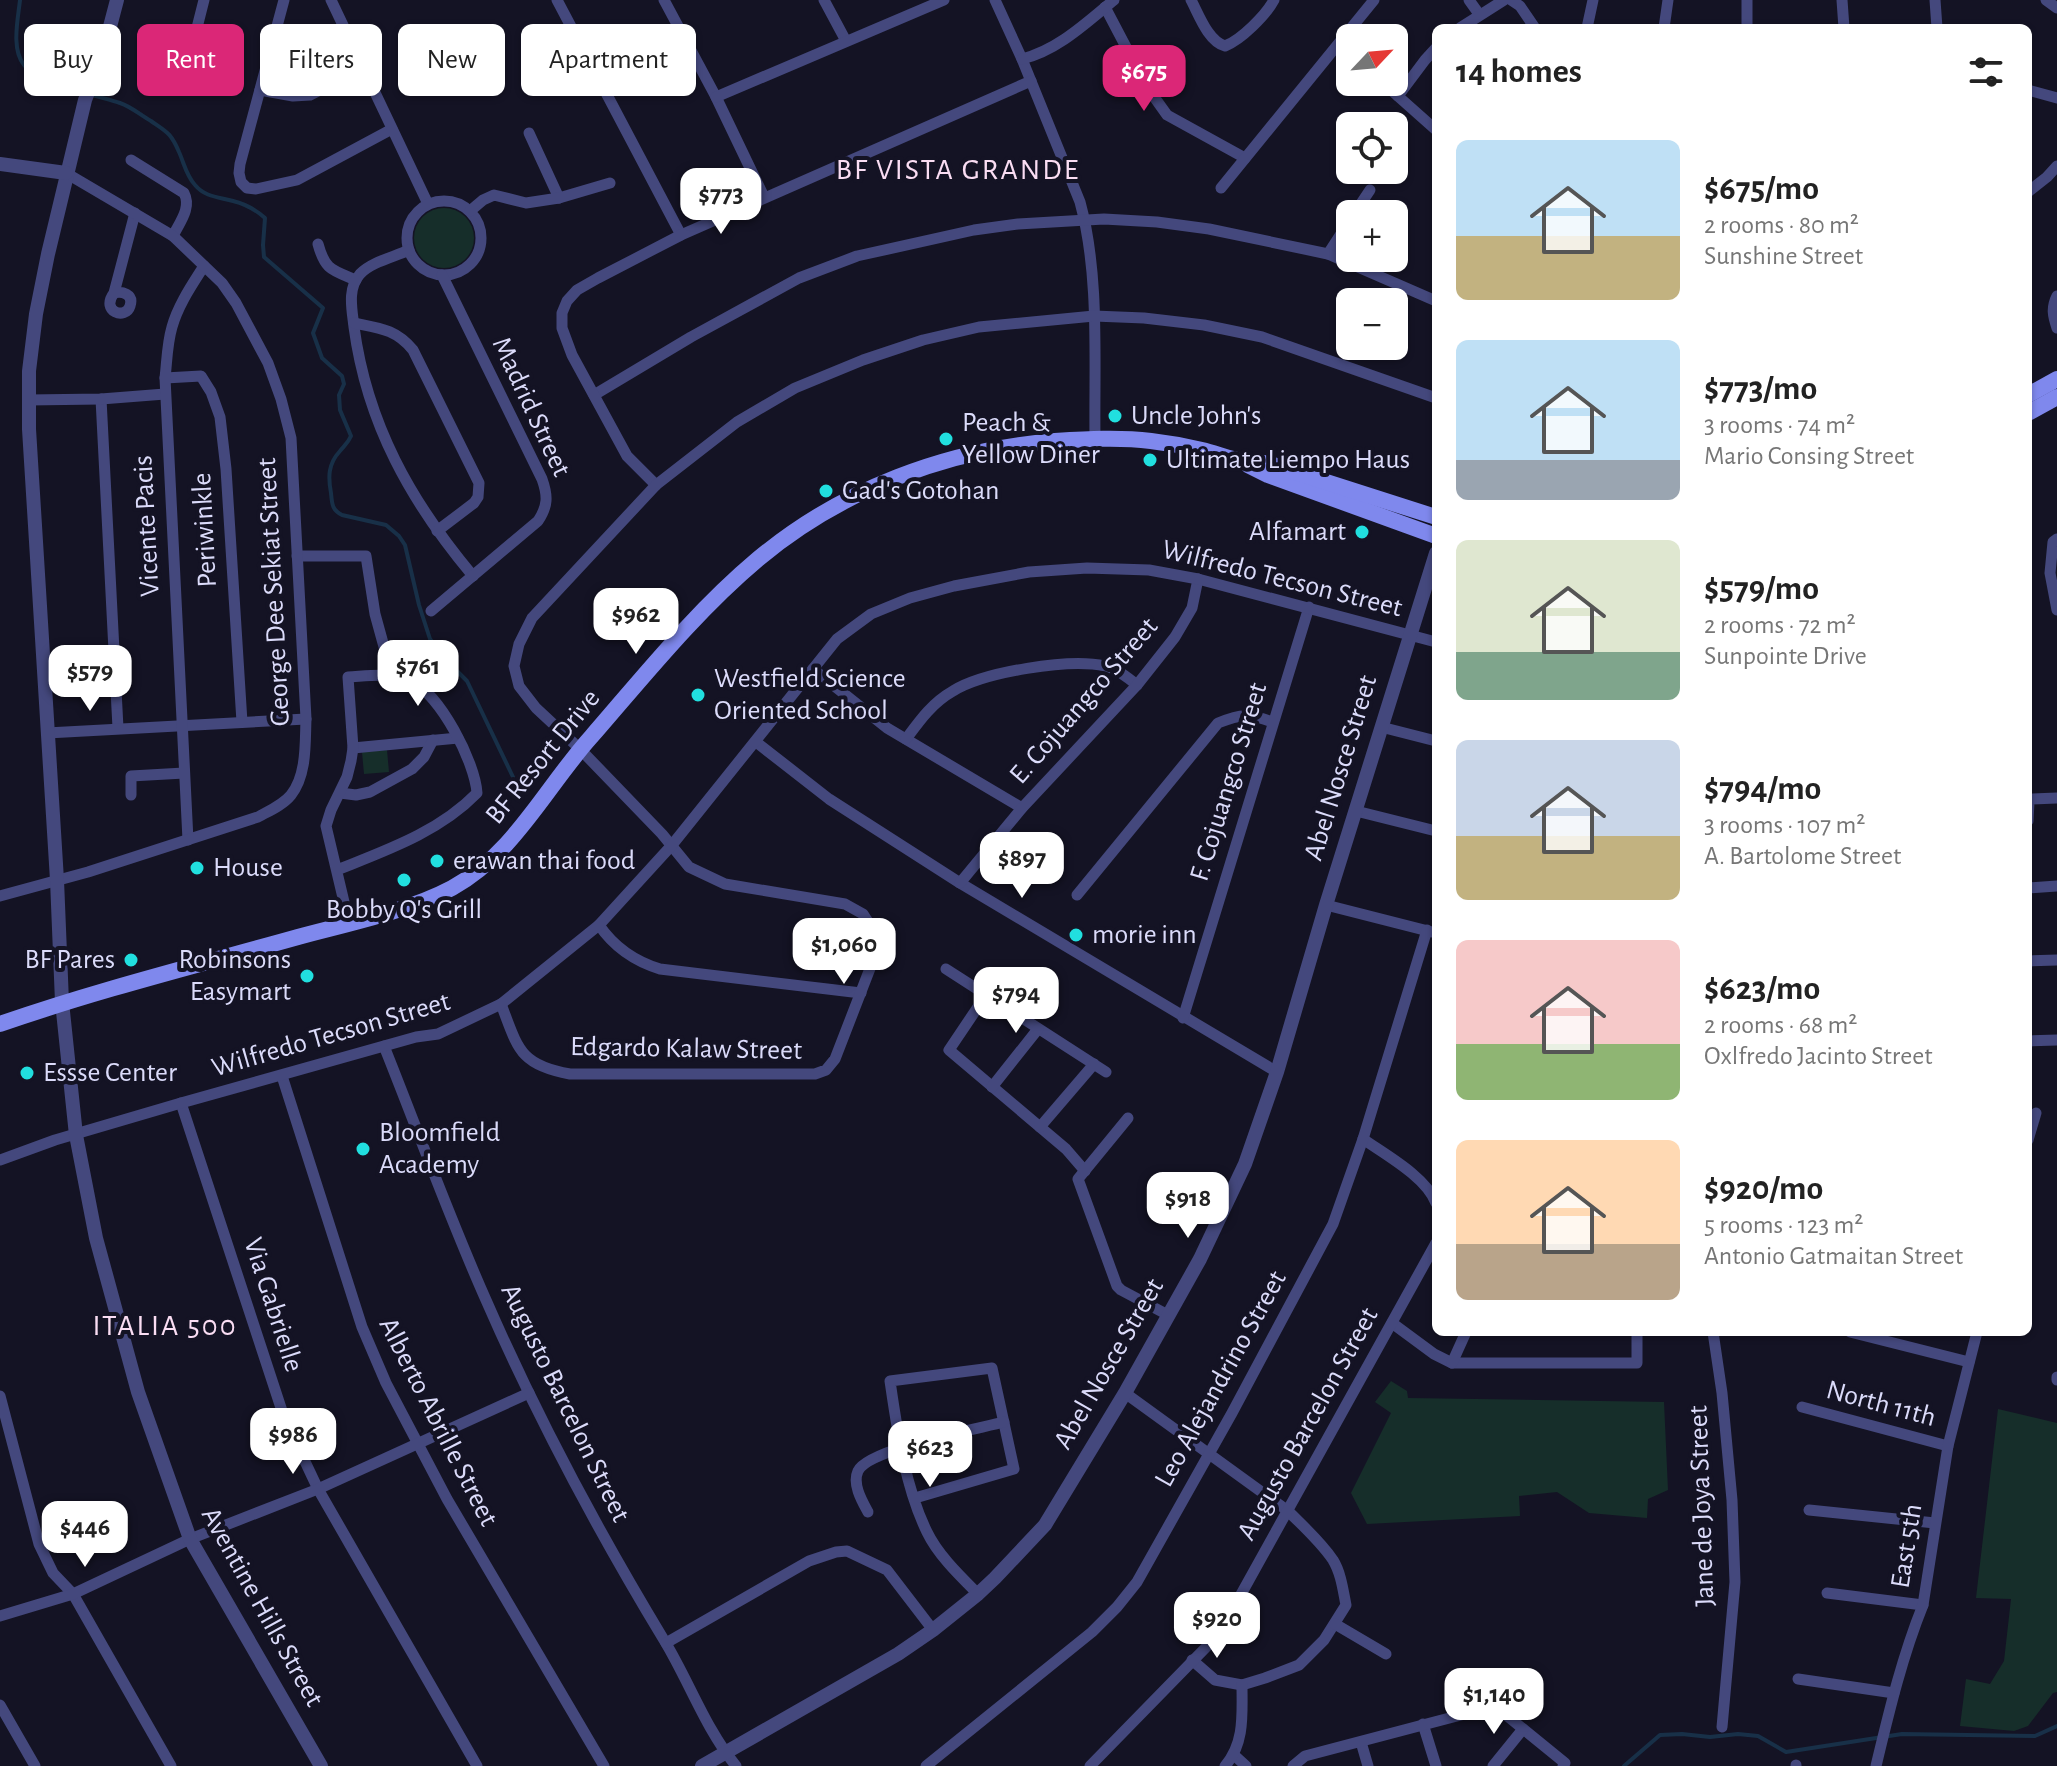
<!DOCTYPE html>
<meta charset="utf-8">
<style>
body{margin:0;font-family:"Alegreya Sans",sans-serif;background:#f6f6f6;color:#222;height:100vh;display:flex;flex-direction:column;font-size:30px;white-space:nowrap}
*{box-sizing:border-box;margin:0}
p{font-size:26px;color:#767676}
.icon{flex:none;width:44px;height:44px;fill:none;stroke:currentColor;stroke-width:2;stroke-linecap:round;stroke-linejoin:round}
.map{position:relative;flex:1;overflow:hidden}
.drawer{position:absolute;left:1432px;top:24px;width:600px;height:1312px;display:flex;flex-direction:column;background:#fff;border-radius:12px;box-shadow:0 2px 6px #0004}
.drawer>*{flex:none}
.top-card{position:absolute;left:24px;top:24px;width:760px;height:72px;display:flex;gap:16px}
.needle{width:52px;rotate:64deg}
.controls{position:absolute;left:1336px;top:24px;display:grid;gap:16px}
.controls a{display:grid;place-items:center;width:72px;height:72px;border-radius:12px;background:#fff;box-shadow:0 2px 6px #0004;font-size:40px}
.price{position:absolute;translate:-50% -68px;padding:0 18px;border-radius:16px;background:#fff;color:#222;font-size:26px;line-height:52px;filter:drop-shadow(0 2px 4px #0008)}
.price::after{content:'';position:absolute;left:50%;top:48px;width:24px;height:18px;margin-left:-12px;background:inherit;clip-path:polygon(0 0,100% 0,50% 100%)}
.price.selected{background:#db2777;color:#fff}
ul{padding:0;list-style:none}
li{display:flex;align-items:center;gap:24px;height:200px;padding:0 24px}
li span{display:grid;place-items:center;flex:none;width:224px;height:160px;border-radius:12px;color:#555}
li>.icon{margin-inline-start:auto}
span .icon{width:96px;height:96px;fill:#fffc;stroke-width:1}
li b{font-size:34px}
h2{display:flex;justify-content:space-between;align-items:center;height:96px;padding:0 24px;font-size:34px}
.pill{padding:0 28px;border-radius:12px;background:#fff;box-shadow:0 2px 6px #0004;font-size:28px;line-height:72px}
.pill.selected{background:#db2777;color:#fff}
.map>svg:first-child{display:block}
.green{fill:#162e2a}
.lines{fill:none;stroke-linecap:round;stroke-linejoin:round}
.stream{stroke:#183048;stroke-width:4}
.minor{stroke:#44487d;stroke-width:11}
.tertiary{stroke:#44487d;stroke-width:14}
.secondary{stroke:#7f88ed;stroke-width:16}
.poi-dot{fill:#21dfdf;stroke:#141324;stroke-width:3}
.labels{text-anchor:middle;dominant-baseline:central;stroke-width:8;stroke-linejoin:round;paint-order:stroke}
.street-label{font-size:28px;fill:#dbdbfa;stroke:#141324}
.poi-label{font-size:28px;fill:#dbdbfa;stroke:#141324;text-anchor:start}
.neighbourhood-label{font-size:30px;letter-spacing:2px;fill:#faddf3;stroke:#141324}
</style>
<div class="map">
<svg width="2057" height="1766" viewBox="0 0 2057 1766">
<rect width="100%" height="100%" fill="#141324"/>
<!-- green -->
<g class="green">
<circle cx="444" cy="238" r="30"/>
<path d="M387,750l2,22 -25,2 -2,-22z"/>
<path d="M1391,1381l16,10 1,7 256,4 4,88 -20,9 -1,19 -58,-5 -32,-21 -38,4 1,20 -153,8 -16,-31 40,-80 -16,-11z"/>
<path d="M1998,1409l59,14v269l-4,1 -25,33 -14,5 -54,-5 6,-47 24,5 14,-23 7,-62 -35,-1z"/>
</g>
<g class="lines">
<!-- stream -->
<g class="stream">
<path d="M20,0c-2,19 -9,49 4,65 13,17 74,31 96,38 12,4 20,12 31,18 16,11 20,12 28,31 5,11 7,23 16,33 10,12 23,12 38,16 12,3 22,8 32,17l-2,27 1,12 59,51 -10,25 9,25 20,18 2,8 -5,11 1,15 11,26c-3,7 -6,9 -11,15 -12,13 -12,26 -9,42 1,11 1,17 11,22l44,10 13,11 6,9 14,60 11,34 14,19 23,23 46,96"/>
<path d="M1624,1766l36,-31 22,-1 28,3 28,-3 20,2 28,16 116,-18 133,2 22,-10"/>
</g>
<!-- minor -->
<g class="minor">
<path d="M284,0l-44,164 -1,9 2,9 6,6 9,1 41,-9 95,-51"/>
<path d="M331,0l97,204"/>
<path d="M557,0l124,235"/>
<path d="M664,0l52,97 48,100"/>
<path d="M824,0l22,41"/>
<path d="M995,0l27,59 58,143c20,73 14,160 15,236"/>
<path d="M1191,0c8,15 17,41 34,46 16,-6 41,-31 49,-46"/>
<path d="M1469,0l10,14"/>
<path d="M1511,0l9,6 15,22"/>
<path d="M1747,0v28"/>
<path d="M1842,0l2,28"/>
<path d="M1935,0l2,28"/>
<path d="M2046,0l11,8"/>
<path d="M1105,7l42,80 20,28 78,43"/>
<path d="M1460,28l44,-28"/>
<path d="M1587,28l6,-28"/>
<path d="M1664,28l4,-28"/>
<path d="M1022,59c36,-9 64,-36 92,-59"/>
<path d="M185,75l19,-75"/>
<path d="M1382,82l54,48"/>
<path d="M260,90l33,6 17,-1 53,-27"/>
<path d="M2028,90l29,8"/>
<path d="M1398,96l27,-36 11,-12"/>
<path d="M716,97l228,-97"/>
<path d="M529,133l30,65"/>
<path d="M131,160l53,33c8,15 -5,30 -11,43"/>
<path d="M1221,188l153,-188"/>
<path d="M2028,192l19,-15 10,-11"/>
<circle cx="444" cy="238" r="37"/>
<path d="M470,211l13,-11 11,-5 32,8 33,-5 51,-15"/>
<path d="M1354,214l16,-24"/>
<path d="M318,244c7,26 14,26 38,36"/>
<path d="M409,250c-15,7 -38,12 -49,24 -13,15 -8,35 -6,53 13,97 57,175 119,249"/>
<path d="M1328,254l22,-34"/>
<path d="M114,293c8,-2 20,1 16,13 -4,14 -30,6 -16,-13l21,-80"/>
<path d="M2057,296c-6,12 -4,20 0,32"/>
<path d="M354,323c25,5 42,6 59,27l66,133 -1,14 -4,6 -37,28"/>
<path d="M165,378l36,-2 10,16 9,25 6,52 16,253"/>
<path d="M594,395l97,-58 108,-59 58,-22 117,-26 44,-6 86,-5 53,3 52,7 119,25 108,47"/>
<path d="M101,399l17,329"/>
<path d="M28,400l73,-1 64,-5"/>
<path d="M656,485l-29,-29 -55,-101 -10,-27v-15l5,-12 10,-11 21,-12 83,-43 350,-154"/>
<path d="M2057,539l-4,3 -3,31 7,37"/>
<path d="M297,556h69l9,58 11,40"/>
<path d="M431,611l107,-90c10,-15 10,-25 4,-42l-100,-204"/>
<path d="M813,669l74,59 135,80"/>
<path d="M1381,727l55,14"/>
<path d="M47,733l259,-14"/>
<path d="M906,739c14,-19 26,-36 47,-48 31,-19 116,-33 152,-25 12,3 22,11 32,19"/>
<path d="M756,742l73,57 131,84 317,189"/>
<path d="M353,748l105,-10"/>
<path d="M340,793l16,2 14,-3 42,-23 12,-12 9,-17"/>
<path d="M131,795v-19l53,-3"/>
<path d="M1356,811l80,20"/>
<path d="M2028,821l1,-19 3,-3 25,-1"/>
<path d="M188,840l-23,-462c2,-17 2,-34 7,-51 6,-22 20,-42 32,-61"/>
<path d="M337,870c50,-20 102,-38 140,-77 -2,-31 -37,-99 -66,-112 -19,-9 -43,-5 -63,-4l5,71 -2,13 -4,16 -16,33 -5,16 23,97"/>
<path d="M960,883l62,-75 115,-123 38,-48 17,-29 6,-29"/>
<path d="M2028,888l29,-2"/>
<path d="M1077,895l141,-172c23,-9 31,-10 54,-1"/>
<path d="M0,896l88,-24 170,-55c11,-6 25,-12 33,-22 16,-20 14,-52 15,-76l-15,-281 -10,-39 -13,-36 -32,-60 -14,-20 -49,-47 -107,-63"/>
<path d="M1326,905l110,28"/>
<path d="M599,925c15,22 35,36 61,44l201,24"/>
<path d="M2028,961l29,-1"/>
<path d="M946,969l160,103"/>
<path d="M986,995l-37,55 117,99 19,22"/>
<path d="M501,1004c17,44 18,61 69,70h245l11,-4 9,-11 41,-106v-19l-13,-20 -18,-10 -120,-20 -36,-17 -27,-33 -82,-85 -44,-41 -17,-22 -5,-20 5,-22 13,-26 124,-133 81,-63 58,-34 68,-28 60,-20 56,-13 115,-11 50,2 60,7 58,12 174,61"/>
<path d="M1183,1018l126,-411"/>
<path d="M2028,1041l29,-1"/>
<path d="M384,1046c34,85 65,171 102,254 51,117 112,231 178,340 25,41 41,88 72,126"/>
<path d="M282,1076l80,251 24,56 61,116 157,267"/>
<path d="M992,1087l46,-58"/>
<path d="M181,1103l103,314 34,72 159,277"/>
<path d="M1128,1118l-50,61 39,107 4,4 47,25"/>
<path d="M1040,1127l54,-63"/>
<path d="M1363,1139c23,16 63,38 73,64"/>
<path d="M2028,1140l8,-27"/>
<path d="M0,1160l55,-20 126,-37 235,-66 22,-3 63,-30 98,-79 73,-80 165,-206 34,-25 39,-16 44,-12 75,-14 58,-4 62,2 49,9 238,63"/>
<path d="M1392,1323l42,31 18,9h185v-31"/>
<path d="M1713,1332l9,61 10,107 3,82 -13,145"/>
<path d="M1850,1332l119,30"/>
<path d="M1452,1363l14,-31"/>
<path d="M2057,1377v3"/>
<path d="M1125,1393l163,118c15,15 33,31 45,49 8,13 10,30 13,45l-22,35 -25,25 -34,13 -23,7 -27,-5 -23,-20"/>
<path d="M0,1396l39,148 14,29 20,21 98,172"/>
<path d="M1802,1407l146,39"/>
<path d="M915,1498l99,-29 -22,-101 -102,13c7,48 15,106 37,151 11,23 33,44 51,62"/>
<path d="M1809,1510l126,13"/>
<path d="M868,1512c-6,-11 -16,-28 -10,-41 10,-22 119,-42 146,-49"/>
<path d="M1827,1593l96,12"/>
<path d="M0,1616l73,-22 117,-55 128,-50 211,-96"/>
<path d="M1335,1624l51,30"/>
<path d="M666,1643l143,-82 27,-9 11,-1 40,19 46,60"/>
<path d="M1798,1679l96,14"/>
<path d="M0,1705l35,61"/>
<path d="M1423,1724l13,42"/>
<path d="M1361,1742l7,24"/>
<path d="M1234,1755l12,11"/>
<path d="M926,1766l166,-134 25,-25 20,-25 95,-169 101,-189 30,-85 64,-209"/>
<path d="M1090,1766l129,-132 217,-391"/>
<path d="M1225,1766c20,-23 17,-52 17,-81"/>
<path d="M1293,1766l12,-10 190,-50 70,57 -2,3"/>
<path d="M1493,1766l30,-37"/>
<path d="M1796,1766v-1"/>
<path d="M1876,1766c13,-54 26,-109 47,-161l25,-159 29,-114"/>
</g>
<!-- tertiary -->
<g class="tertiary">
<path d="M117,0l-15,57 -17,43 -37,154 -12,60 -7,57v58l28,451 5,122 14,133 20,103 42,154 52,147 131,227"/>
<path d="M0,164l66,9"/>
<path d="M702,1766l196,-112 35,-24 45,-36 17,-16 50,-53 80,-132 75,-134 45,-95 32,-92 49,-167 110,-352"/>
</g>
<!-- secondary -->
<g class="secondary">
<path d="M2028,395l29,-16"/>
<path d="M2028,413l29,-16"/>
<path d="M1248,465l20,10 168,61"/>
<path d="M0,1024c98,-34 198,-59 298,-87 48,-13 111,-26 154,-49 62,-34 94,-101 139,-151 53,-61 105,-126 167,-178 84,-70 188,-109 297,-118 32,-2 64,-4 96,0 17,2 34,5 51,9 14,3 28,10 42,11 11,1 19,1 29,4l163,52"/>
</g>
</g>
<!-- markers -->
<g class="poi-dot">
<circle cx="1115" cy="416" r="8"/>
<circle cx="946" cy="439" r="8"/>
<circle cx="1150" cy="460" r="8"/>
<circle cx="826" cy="491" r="8"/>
<circle cx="1362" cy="532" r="8"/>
<circle cx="698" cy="695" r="8"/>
<circle cx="437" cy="861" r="8"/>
<circle cx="197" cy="868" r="8"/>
<circle cx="404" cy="880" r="8"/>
<circle cx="1076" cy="935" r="8"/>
<circle cx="131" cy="960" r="8"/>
<circle cx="307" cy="976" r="8"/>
<circle cx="27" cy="1073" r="8"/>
<circle cx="363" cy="1149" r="8"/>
</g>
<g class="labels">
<!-- street labels -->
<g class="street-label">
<text transform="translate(531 407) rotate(65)">Madrid Street</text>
<text transform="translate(147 526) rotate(-93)">Vicente Pacis</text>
<text transform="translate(205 530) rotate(-93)">Periwinkle</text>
<text transform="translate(1282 579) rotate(14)">Wilfredo Tecson Street</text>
<text transform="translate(274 592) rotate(-93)">George Dee Sekiat Street</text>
<text transform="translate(1084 701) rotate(-49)">E. Cojuangco Street</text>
<text transform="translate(543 757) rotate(-51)">BF Resort Drive</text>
<text transform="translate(1341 768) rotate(-73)">Abel Nosce Street</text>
<text transform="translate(1229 782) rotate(-73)">F. Cojuangco Street</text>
<text transform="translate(331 1035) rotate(-16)">Wilfredo Tecson Street</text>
<text transform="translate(686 1049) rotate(1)">Edgardo Kalaw Street</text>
<text transform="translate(273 1305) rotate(72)">Via Gabrielle</text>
<text transform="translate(1109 1364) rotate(-60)">Abel Nosce Street</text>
<text transform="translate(1221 1379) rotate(-61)">Leo Alejandrino Street</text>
<text transform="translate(565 1403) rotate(64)">Augusto Barcelon Street</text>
<text transform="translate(1881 1404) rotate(15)">North 11th</text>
<text transform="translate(438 1422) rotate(63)">Alberto Abrille Street</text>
<text transform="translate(1308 1424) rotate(-61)">Augusto Barcelon Street</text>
<text transform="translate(1702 1506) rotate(-92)">Jane de Joya Street</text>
<text transform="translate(1907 1546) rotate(-81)">East 5th</text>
<text transform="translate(262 1607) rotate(61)">Aventine Hills Street</text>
</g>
<!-- poi labels -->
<g class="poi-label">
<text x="1131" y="416">Uncle John's</text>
<text x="962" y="423">Peach &amp;<tspan x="962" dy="32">Yellow Diner</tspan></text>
<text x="1166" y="460">Ultimate Liempo Haus</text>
<text x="842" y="491">Gad's Gotohan</text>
<text x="1346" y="532" text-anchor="end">Alfamart</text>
<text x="714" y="679">Westfield Science<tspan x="714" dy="32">Oriented School</tspan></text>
<text x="453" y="861">erawan thai food</text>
<text x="213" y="868">House</text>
<text x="404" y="910" text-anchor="middle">Bobby Q's Grill</text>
<text x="1092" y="935">morie inn</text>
<text x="115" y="960" text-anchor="end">BF Pares</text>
<text x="291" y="960" text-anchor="end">Robinsons<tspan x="291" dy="32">Easymart</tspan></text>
<text x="43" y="1073">Essse Center</text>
<text x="379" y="1133">Bloomfield<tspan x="379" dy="32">Academy</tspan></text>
</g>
<!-- neighbourhood labels -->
<g class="neighbourhood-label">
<text x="958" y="170">BF VISTA GRANDE</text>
<text x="165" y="1326">ITALIA 500</text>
</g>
</g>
</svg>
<div class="controls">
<a><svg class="needle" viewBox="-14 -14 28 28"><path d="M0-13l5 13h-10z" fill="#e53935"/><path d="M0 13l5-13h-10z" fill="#767676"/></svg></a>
<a><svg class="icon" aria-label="locate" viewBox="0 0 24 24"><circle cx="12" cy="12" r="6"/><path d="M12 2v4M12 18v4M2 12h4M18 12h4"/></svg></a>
<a>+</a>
<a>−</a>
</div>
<b class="price selected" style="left:1144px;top:113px">$675</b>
<b class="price" style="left:721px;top:236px">$773</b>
<b class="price" style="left:636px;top:656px">$962</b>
<b class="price" style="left:418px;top:708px">$761</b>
<b class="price" style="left:90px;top:713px">$579</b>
<b class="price" style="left:1022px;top:900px">$897</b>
<b class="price" style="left:844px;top:986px">$1,060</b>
<b class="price" style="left:1016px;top:1035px">$794</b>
<b class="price" style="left:1188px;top:1240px">$918</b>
<b class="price" style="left:293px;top:1476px">$986</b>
<b class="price" style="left:930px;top:1489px">$623</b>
<b class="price" style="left:85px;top:1569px">$446</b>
<b class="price" style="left:1217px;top:1660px">$920</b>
<b class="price" style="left:1494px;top:1736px">$1,140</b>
<div class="top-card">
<a class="pill">Buy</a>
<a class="pill selected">Rent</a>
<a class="pill">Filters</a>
<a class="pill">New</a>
<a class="pill">Apartment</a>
</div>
<section class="drawer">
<h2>14 homes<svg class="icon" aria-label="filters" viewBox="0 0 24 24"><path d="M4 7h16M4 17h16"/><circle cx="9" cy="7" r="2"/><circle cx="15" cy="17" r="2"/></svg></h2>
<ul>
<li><span style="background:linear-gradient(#bfe0f5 60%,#c2b280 0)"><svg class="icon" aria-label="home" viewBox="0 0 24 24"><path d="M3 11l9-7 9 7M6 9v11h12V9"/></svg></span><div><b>$675/mo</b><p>2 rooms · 80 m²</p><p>Sunshine Street</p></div></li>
<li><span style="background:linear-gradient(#bfe0f5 75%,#9aa5b1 0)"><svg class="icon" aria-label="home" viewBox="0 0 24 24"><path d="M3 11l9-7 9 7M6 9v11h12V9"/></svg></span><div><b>$773/mo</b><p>3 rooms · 74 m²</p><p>Mario Consing Street</p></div></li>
<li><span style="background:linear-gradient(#dfe7d0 70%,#7fa58c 0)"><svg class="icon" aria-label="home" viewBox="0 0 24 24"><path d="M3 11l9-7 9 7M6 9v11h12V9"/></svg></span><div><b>$579/mo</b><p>2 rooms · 72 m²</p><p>Sunpointe Drive</p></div></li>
<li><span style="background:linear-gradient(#c9d6e8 60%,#c2b280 0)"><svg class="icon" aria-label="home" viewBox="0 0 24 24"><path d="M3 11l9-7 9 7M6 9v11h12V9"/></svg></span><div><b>$794/mo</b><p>3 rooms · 107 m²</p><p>A. Bartolome Street</p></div></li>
<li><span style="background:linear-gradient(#f6c9c9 65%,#8fb573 0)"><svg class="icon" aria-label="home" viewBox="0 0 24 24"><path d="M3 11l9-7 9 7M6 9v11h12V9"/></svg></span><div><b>$623/mo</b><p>2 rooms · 68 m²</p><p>Oxlfredo Jacinto Street</p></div></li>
<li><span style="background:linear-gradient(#ffd9b3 65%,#b9a48a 0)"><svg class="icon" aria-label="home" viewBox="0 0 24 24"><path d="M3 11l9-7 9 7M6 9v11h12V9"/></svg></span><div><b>$920/mo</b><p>5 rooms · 123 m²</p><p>Antonio Gatmaitan Street</p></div></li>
</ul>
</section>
</div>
